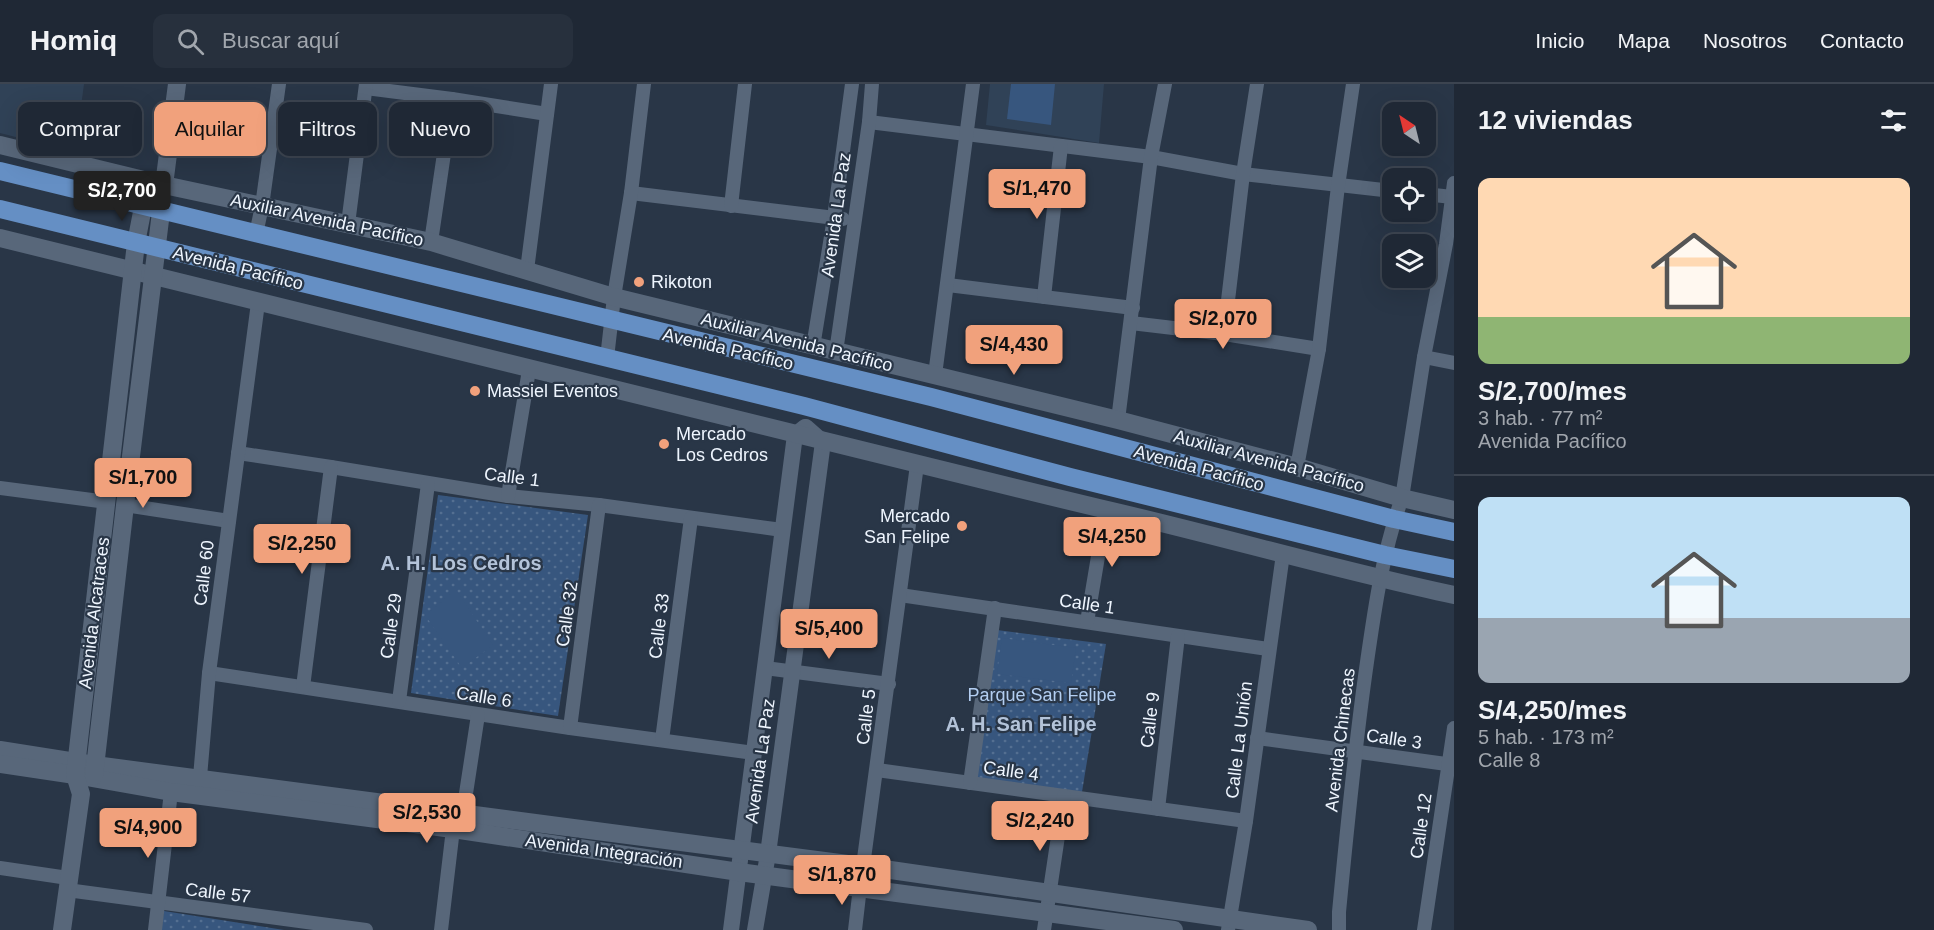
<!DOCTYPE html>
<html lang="es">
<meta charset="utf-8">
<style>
body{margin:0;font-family:Arial,sans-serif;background:#27303d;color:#f1f3f6;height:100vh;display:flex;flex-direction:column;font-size:22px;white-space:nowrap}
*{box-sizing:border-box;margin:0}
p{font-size:20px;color:#a1a6ad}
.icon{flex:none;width:33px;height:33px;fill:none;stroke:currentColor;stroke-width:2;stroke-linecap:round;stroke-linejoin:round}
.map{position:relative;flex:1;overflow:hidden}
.sheet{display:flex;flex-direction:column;background:#1f2835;width:480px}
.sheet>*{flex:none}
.guide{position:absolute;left:18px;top:18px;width:570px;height:54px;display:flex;gap:12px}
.needle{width:39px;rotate:325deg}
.buttons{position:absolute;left:1382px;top:18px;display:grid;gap:12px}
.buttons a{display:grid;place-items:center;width:54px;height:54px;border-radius:12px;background:#1f2835;box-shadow:0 6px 24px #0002,0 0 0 2px #3c4450;font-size:30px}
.price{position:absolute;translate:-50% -51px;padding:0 14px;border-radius:6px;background:#f1a17c;color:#111;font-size:20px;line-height:39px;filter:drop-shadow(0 2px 3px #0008)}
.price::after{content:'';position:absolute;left:50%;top:36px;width:18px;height:14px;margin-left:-9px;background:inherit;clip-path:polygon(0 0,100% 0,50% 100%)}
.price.on{background:#222;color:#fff}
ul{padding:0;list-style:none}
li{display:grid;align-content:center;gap:12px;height:318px;padding:0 24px}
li+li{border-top:2px solid #3c4450}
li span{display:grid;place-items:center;height:186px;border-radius:12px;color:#555}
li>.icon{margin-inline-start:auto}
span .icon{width:108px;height:108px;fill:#fffc;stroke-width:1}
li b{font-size:26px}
h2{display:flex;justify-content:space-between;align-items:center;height:72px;padding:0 24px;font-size:26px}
.chip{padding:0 21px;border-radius:12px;background:#1f2835;box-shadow:0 6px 24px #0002,0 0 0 2px #3c4450;font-size:21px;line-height:54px}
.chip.on{background:#f1a17c;color:#111}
header{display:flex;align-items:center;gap:36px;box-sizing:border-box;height:84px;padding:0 30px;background:#1f2835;border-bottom:2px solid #3c4450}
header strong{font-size:28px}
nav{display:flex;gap:33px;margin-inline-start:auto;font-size:21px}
.search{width:420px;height:54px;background:#27303d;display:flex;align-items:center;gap:15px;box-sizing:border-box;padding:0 21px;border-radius:12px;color:#a1a6ad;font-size:22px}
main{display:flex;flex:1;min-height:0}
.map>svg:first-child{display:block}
.built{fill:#304257}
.park{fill:url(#park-dots)}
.garden{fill:#37567e}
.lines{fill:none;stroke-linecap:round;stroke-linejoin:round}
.minor{stroke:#58677a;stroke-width:14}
.tertiary{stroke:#58677a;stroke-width:16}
.secondary{stroke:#58677a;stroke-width:18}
.primary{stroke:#658fc4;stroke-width:18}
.poi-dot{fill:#f1a17c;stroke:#293647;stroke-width:2}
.labels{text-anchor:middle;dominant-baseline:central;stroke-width:4.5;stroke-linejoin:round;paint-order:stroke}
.street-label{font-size:18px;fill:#eef5fe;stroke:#293647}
.poi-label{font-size:18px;fill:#eef5fe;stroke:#293647;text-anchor:start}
.park-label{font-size:18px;fill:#b3cef1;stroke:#293647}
.neighbourhood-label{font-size:20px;font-weight:bold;fill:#b3c3d9;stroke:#293647}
</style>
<header>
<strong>Homiq</strong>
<div class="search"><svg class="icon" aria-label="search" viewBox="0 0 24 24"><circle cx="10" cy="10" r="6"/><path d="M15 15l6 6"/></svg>Buscar aquí</div>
<nav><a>Inicio</a><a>Mapa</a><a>Nosotros</a><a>Contacto</a></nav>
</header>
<main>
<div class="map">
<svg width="1454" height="846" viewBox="0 0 1454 846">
<defs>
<pattern id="park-dots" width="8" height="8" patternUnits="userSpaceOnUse" patternTransform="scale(1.5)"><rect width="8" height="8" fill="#37567e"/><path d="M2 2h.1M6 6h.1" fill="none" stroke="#546f91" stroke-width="1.8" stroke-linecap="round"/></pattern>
</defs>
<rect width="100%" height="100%" fill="#293647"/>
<!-- built -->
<g class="built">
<path d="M0,0h84l-9,68 -75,-19z"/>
<path d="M990,0h114l-5,59 -113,-18z"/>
</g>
<!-- park -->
<g class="park">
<path d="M438,411l150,20 -30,201 -147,-23z"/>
<path d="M997,546l109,14 -24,148 -106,-14z"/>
<path d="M164,827l120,19h-123z"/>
</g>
<!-- garden -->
<g class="garden">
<path d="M1011,0h44l-4,41 -44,-6z"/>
<path d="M456,506l37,55 -31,23 -37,-53z"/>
<path d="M1002,554l74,10 -5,35 -74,-9z"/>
</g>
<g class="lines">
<!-- minor -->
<g class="minor">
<path d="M366,4l86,11 95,15"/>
<path d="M869,38l282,35 92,17 149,17"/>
<path d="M631,109l212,26"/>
<path d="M1425,110l27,3"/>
<path d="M731,122l14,-122"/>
<path d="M348,140l18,-140"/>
<path d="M256,150l6,-28 17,-122"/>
<path d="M431,158l21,-143"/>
<path d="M527,186l24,-186"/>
<path d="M948,201l185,23"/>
<path d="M1044,213l17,-151"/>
<path d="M1131,239l93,11 95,15"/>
<path d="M1224,250l19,-160 14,-90"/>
<path d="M813,263l21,-129 18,-134"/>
<path d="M836,268l33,-230 3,-38"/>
<path d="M1424,273l30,6"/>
<path d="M607,274l7,-61 17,-104 13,-109"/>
<path d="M935,291l38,-291"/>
<path d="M1118,336l33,-263 14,-73"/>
<path d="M238,369l93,14 177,29 91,9 183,25"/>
<path d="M1297,383l22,-118 19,-163 15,-102"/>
<path d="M0,404l107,14"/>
<path d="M508,412l21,-126"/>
<path d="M125,421l104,16"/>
<path d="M900,511l368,54"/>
<path d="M1087,538l19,-113"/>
<path d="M765,584l124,16"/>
<path d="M209,589l361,55 184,25"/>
<path d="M303,603l28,-220"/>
<path d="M399,617l29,-217"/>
<path d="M570,644l29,-223"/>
<path d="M1257,654l197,27"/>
<path d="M662,656l29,-222"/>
<path d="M877,686l369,51"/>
<path d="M200,693l9,-104 49,-370"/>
<path d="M970,699l25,-175"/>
<path d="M1158,725l20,-173"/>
<path d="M463,729l15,-98"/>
<path d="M863,782l54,-401"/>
<path d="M0,784l68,10"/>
<path d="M67,806l299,40"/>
<path d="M155,846l16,-138"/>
<path d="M441,846l12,-101"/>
<path d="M855,846l5,-43"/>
<path d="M1044,846l20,-134"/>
<path d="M1228,846l18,-109 37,-267"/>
<path d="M1339,846v-18c8,-84 16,-167 28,-250 8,-56 16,-111 35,-164l22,-141 22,-113 8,-61"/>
<path d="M1424,846l30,-202"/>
</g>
<!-- tertiary -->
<g class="tertiary">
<path d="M731,846l64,-495 10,-8"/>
<path d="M755,846l13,-76 55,-412 -17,-15"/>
</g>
<!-- secondary -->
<g class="secondary">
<path d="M0,61l164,40 267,57 183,55 504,123 179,47 105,31 52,12"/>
<path d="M0,154c368,91 735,183 1103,271 118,27 233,61 351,86"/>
<path d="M0,666l95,15 768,101 445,64"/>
<path d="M0,680l75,11 96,17 282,37 286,43 435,58"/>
<path d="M94,692l31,-271 36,-293 -2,-15 5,-12 13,-101"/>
<path d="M62,846l19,-136 -6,-19 61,-532 7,-36 16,-10"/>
</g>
<!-- primary -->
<g class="primary">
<path d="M0,87l931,226 463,122 60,13"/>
<path d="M0,125l804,197 266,71 315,78 69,14"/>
</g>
</g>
<!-- markers -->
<g class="poi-dot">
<circle cx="639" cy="198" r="6"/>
<circle cx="475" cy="307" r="6"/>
<circle cx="664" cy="360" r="6"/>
<circle cx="962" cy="442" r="6"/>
</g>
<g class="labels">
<!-- street labels -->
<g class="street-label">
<text transform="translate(836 131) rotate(-82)">Avenida La Paz</text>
<text transform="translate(327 136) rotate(12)">Auxiliar Avenida Pacífico</text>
<text transform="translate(238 184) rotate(14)">Avenida Pacífico</text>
<text transform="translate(797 258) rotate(14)">Auxiliar Avenida Pacífico</text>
<text transform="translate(728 265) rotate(13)">Avenida Pacífico</text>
<text transform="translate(1269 377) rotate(15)">Auxiliar Avenida Pacífico</text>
<text transform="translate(1199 384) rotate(15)">Avenida Pacífico</text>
<text transform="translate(512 393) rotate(7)">Calle 1</text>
<text transform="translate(204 489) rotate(-83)">Calle 60</text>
<text transform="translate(1087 520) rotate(8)">Calle 1</text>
<text transform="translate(94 529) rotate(-83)">Avenida Alcatraces</text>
<text transform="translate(567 530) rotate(-82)">Calle 32</text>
<text transform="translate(391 542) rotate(-82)">Calle 29</text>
<text transform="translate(659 542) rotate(-83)">Calle 33</text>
<text transform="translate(484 613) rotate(9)">Calle 6</text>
<text transform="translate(866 633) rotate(-83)">Calle 5</text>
<text transform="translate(1150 636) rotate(-83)">Calle 9</text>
<text transform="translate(1394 655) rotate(8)">Calle 3</text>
<text transform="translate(1239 656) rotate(-83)">Calle La Unión</text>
<text transform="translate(1340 656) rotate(-83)">Avenida Chinecas</text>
<text transform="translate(760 677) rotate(-82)">Avenida La Paz</text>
<text transform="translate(1011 687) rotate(8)">Calle 4</text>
<text transform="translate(1421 742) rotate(-82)">Calle 12</text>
<text transform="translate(604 767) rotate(8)">Avenida Integración</text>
<text transform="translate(218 809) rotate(7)">Calle 57</text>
</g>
<!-- poi labels -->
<g class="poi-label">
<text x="651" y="198">Rikoton</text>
<text x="487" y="307">Massiel Eventos</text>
<text x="676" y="350">Mercado<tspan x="676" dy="21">Los Cedros</tspan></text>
<text x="950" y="432" text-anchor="end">Mercado<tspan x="950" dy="21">San Felipe</tspan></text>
</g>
<!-- park labels -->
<g class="park-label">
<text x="1042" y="611">Parque San Felipe</text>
</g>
<!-- neighbourhood labels -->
<g class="neighbourhood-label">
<text x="461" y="479">A. H. Los Cedros</text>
<text x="1021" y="640">A. H. San Felipe</text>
</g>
</g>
</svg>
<div class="buttons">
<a><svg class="needle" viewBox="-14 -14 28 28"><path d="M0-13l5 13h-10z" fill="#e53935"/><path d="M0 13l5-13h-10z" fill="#a1a6ad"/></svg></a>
<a><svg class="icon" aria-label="locate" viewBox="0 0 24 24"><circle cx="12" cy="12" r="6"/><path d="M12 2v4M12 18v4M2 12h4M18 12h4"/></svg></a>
<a><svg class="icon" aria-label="layers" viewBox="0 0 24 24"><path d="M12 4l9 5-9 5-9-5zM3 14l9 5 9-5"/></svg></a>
</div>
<b class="price" style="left:1037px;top:136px">S/1,470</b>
<b class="price on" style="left:122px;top:138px">S/2,700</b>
<b class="price" style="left:1223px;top:266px">S/2,070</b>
<b class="price" style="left:1014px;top:292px">S/4,430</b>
<b class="price" style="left:143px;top:425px">S/1,700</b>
<b class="price" style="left:1112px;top:484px">S/4,250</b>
<b class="price" style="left:302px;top:491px">S/2,250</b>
<b class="price" style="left:829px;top:576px">S/5,400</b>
<b class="price" style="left:427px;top:760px">S/2,530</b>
<b class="price" style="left:1040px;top:768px">S/2,240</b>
<b class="price" style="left:148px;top:775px">S/4,900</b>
<b class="price" style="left:842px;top:822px">S/1,870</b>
<div class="guide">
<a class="chip">Comprar</a>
<a class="chip on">Alquilar</a>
<a class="chip">Filtros</a>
<a class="chip">Nuevo</a>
</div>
</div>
<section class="sheet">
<h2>12 viviendas<svg class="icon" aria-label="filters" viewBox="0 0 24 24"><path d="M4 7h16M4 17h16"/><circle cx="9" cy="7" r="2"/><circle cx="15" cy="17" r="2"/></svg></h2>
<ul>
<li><span style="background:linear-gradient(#ffd9b3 75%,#8fb573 0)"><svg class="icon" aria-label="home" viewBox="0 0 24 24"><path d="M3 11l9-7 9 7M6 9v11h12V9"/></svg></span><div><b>S/2,700/mes</b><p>3 hab. · 77 m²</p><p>Avenida Pacífico</p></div></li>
<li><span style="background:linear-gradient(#bfe0f5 65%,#9aa5b1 0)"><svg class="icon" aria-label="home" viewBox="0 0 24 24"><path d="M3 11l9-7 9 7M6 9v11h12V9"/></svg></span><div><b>S/4,250/mes</b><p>5 hab. · 173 m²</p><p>Calle 8</p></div></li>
</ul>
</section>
</main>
